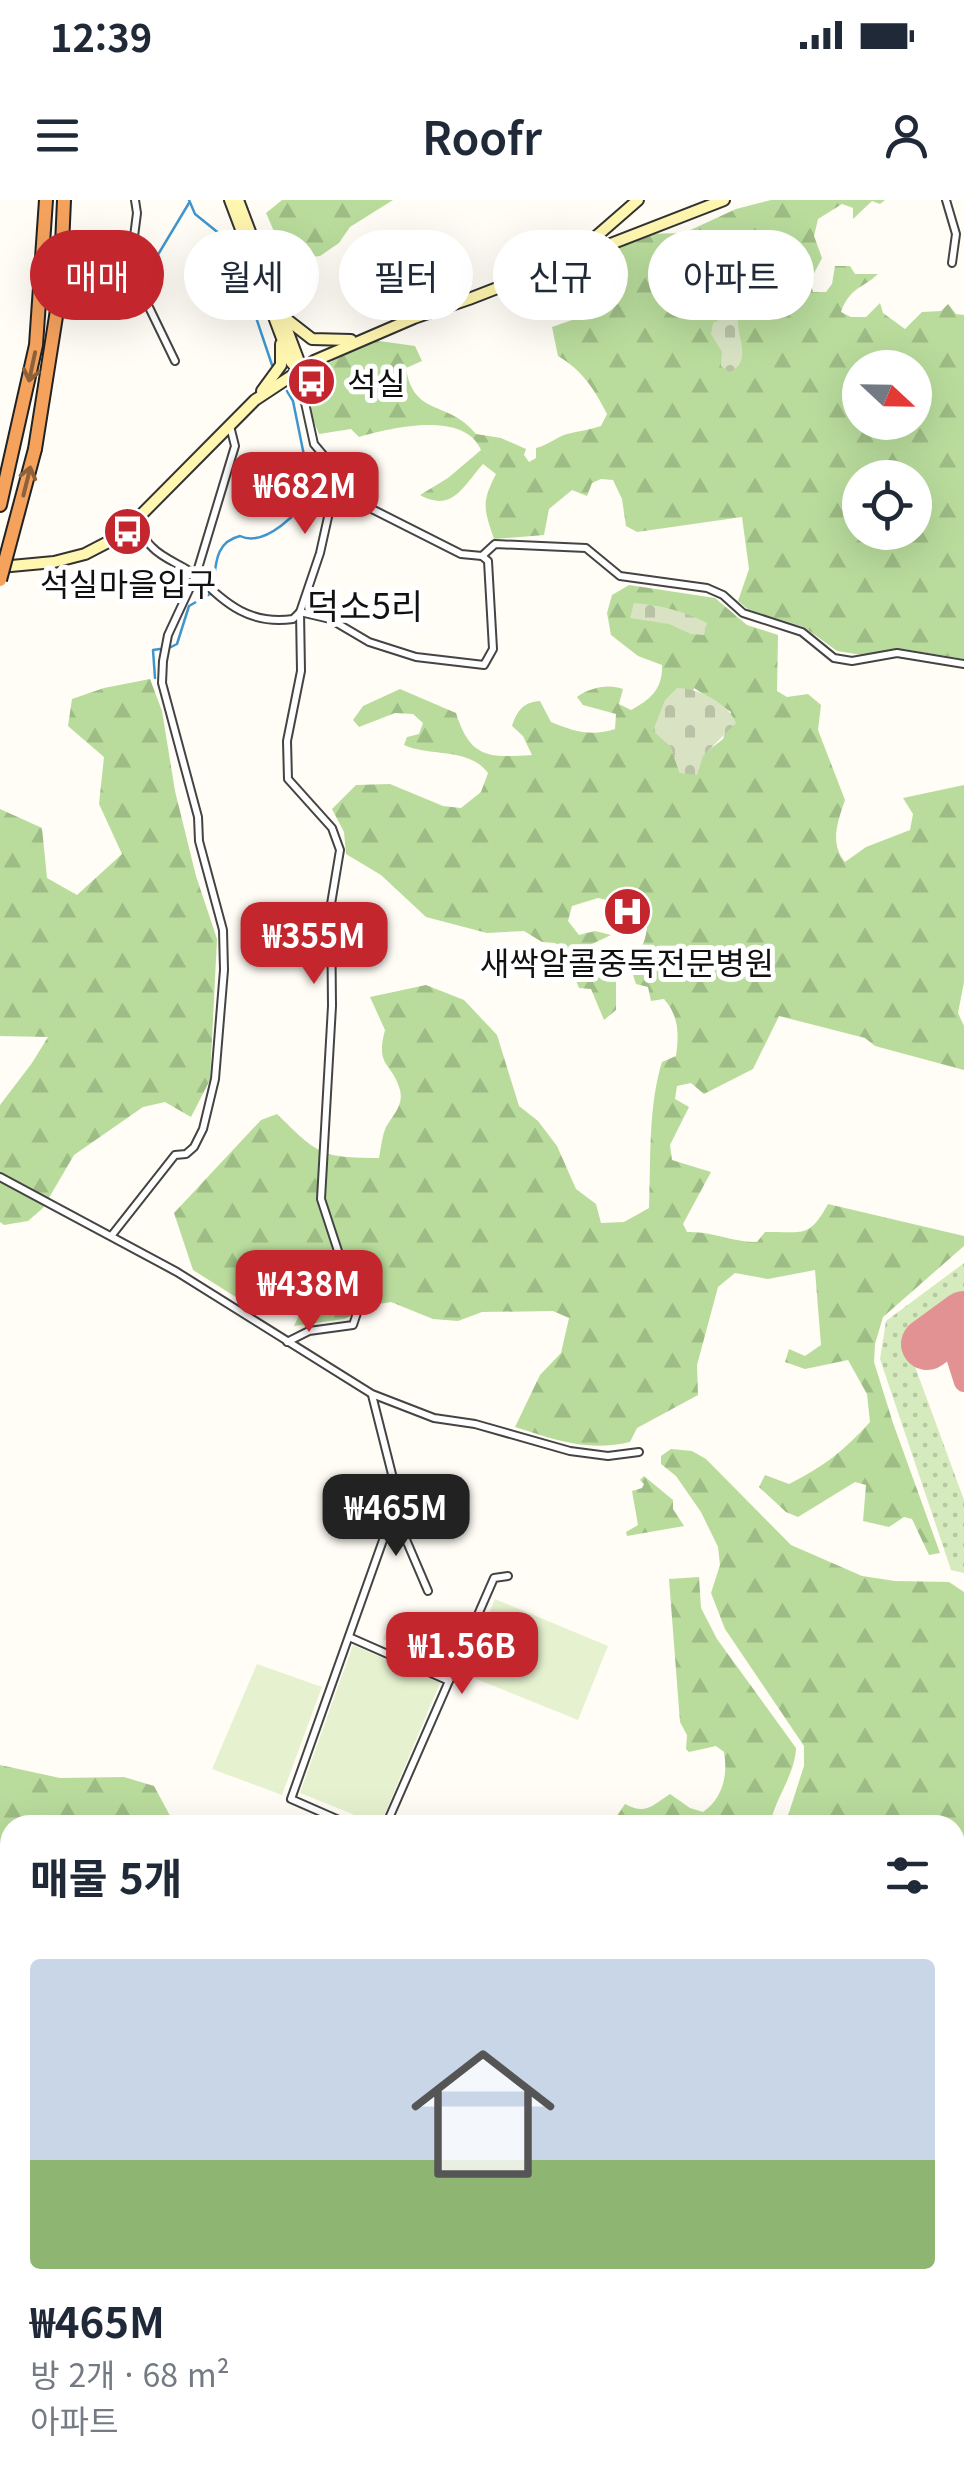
<!DOCTYPE html>
<html lang="ko">
<meta charset="utf-8">
<style>
body{margin:0;font-family:Georgia,"Noto Sans KR",serif;background:#f6f6f7;color:#1f2937;height:100vh;display:flex;flex-direction:column;font-size:38px;white-space:nowrap}
*{box-sizing:border-box;margin:0}
p{font-size:32px;color:#747a83}
.icon{flex:none;width:55px;height:55px;fill:none;stroke:currentColor;stroke-width:2;stroke-linecap:round;stroke-linejoin:round}
.map{position:relative;flex:1;overflow:hidden}
.panel{position:absolute;left:0px;top:1615px;width:965px;height:670px;display:flex;flex-direction:column;background:#fff;border-radius:30px 30px 0 0;box-shadow:0 10px 40px #0002}
.panel>*{flex:none}
.guide{position:absolute;left:30px;top:30px;width:905px;height:90px;display:flex;gap:20px}
.needle{width:65px;rotate:112deg}
.tools{position:absolute;left:842px;top:150px;display:grid;gap:20px}
.tools a{display:grid;place-items:center;width:90px;height:90px;border-radius:50%;background:#fff;box-shadow:0 10px 40px #0002;font-size:50px}
.price{position:absolute;translate:-50% -85px;padding:0 22px;border-radius:20px;background:#c4262e;color:#fff;font-size:32px;line-height:65px;filter:drop-shadow(0 2px 5px #0008)}
.price::after{content:'';position:absolute;left:50%;top:60px;width:30px;height:22px;margin-left:-15px;background:inherit;clip-path:polygon(0 0,100% 0,50% 100%)}
.price.on{background:#222;color:#fff}
ul{padding:0;list-style:none}
li{display:grid;align-content:center;gap:20px;height:530px;padding:0 30px}
li+li{border-top:2px solid #e0e1e3}
li span{display:grid;place-items:center;height:310px;border-radius:10px;color:#555}
li>.icon{margin-inline-start:auto}
span .icon{width:180px;height:180px;fill:#fffc;stroke-width:1}
li b{font-size:42px}
h2{display:flex;justify-content:space-between;align-items:center;height:120px;padding:0 30px;font-size:42px}
.pill{padding:0 35px;border-radius:45px;background:#fff;box-shadow:0 10px 40px #0002;font-size:35px;line-height:90px}
.pill.on{background:#c4262e;color:#fff}
.status{display:flex;justify-content:space-between;align-items:center;height:70px;padding:0 50px;background:#fff;direction:ltr}
.status svg{height:28px;fill:currentColor}
header{display:flex;justify-content:space-between;align-items:center;height:130px;padding:0 30px;background:#fff;font-size:45px;font-weight:600}
.map>svg:first-child{display:block}
.grass{fill:url(#grass-dots)}
.forest{fill:url(#forest-firs);fill-rule:evenodd}
.cemetery{fill:url(#cemetery-stones)}
.pitch{fill:#e6f2cf}
.lines{fill:none;stroke-linecap:round;stroke-linejoin:round}
.stream{stroke:#3f96cf;stroke-width:2.5}
.taxiway{stroke:#e29292;stroke-width:20}
.runway{stroke:#e29292;stroke-width:52}
.street-casing{stroke:#444;stroke-width:10}
.secondary-casing{stroke:#333;stroke-width:14}
.highway-casing{stroke:#222;stroke-width:16}
.street{stroke:#fff;stroke-width:6}
.secondary{stroke:#fff6b0;stroke-width:10}
.highway{stroke:#f5a25d;stroke-width:12}
.highway-bridge-casing{stroke:#222;stroke-width:16;stroke-linecap:butt}
.highway-bridge{stroke:#f5a25d;stroke-width:12}
.oneway{stroke:#8e613b}
.labels{text-anchor:middle;dominant-baseline:central;stroke-width:10;stroke-linejoin:round;paint-order:stroke}
.poi-label{font-size:32px;fill:#111;stroke:#fff}
.neighbourhood-label{font-size:35px;fill:#111;stroke:#fff}
</style>
<div class="status"><b>12:39</b><svg viewBox="0 0 49 12"><path d="M0 12V9h3v3zM5 12V6h3v6zM10 12V3h3v9zM15 12V0h3v12zM26 1h20v11H26zM47 4h2v5h-2z"/></svg></div>
<header><svg class="icon" aria-label="menu" viewBox="0 0 24 24"><path d="M4 6h16M4 12h16M4 18h16"/></svg>Roofr<svg class="icon" aria-label="person" viewBox="0 0 24 24"><circle cx="12" cy="8" r="4"/><path d="M4 21q1-7 8-7t8 7"/></svg></header>
<div class="map">
<svg width="964" height="2285" viewBox="0 0 964 2285">
<defs>
<pattern id="grass-dots" width="8" height="8" patternUnits="userSpaceOnUse" patternTransform="scale(2.5)"><rect width="8" height="8" fill="#d5ebbd"/><path d="M2 2h.1M6 6h.1" fill="none" stroke="#b6c8a1" stroke-width="1.8" stroke-linecap="round"/></pattern>
<pattern id="forest-firs" width="22" height="20" patternUnits="userSpaceOnUse" patternTransform="scale(2.5)"><rect width="22" height="20" fill="#b9dc9c"/><path d="M5 1l3.5 6h-7zM16 11l3.5 6h-7z" fill="#9ebc85"/></pattern>
<pattern id="cemetery-stones" width="16" height="16" patternUnits="userSpaceOnUse" patternTransform="scale(2.5)"><rect width="16" height="16" fill="#d9e3c4"/><path d="M2 7V4a2 2 0 0 1 4 0v3zM10 15v-3a2 2 0 0 1 4 0v3z" fill="#b9c2a7"/></pattern>
</defs>
<rect width="100%" height="100%" fill="#fffdf5"/>
<!-- grass -->
<path class="grass" d="M964,1063v36l-58,43 58,158v73l-13,-3 -71,-211 6,-38z"/>
<!-- forest -->
<g class="forest">
<path d="M282,0h111l-43,27 -11,16 -19,13 -20,2 -17,-6 -17,-39z"/>
<path d="M771,0h114l-5,4 -8,-3 -19,18v-11l-11,-4 -24,15 -4,17 8,22 -12,23 3,11h13l6,-8 3,-18h15l5,8h23c-16,15 -28,13 -37,38l10,5h15l14,-14 3,10 22,16 17,-17 19,-1 7,-7 8,10 8,1v344l-62,-10 -40,6 -25,-4 -33,-24 -55,-17 -11,-9 11,-32 -7,-52 -105,15 -11,-6 -4,-27 -9,-19 -12,-1 -9,4 -5,13 -15,-6 -23,19 -5,26 -50,4c-10,-30 -13,-36 2,-65l-13,-10c-20,22 -30,49 -63,31l28,-17 33,-28c-17,-40 -90,-22 -122,-13l-8,-8 -32,5 -9,-22 -1,-19 9,-24 54,-29 43,6 7,15 -16,7c7,49 43,32 70,66l25,4 25,11 -2,6 5,7 7,-4v-10c12,-3 21,-11 31,-14 12,-3 22,-4 34,-8l6,-12c-12,-24 -25,-44 -49,-58l-6,-29 23,-8 -1,-56 71,-29 39,-1 52,-24zM860,168h55v54h-55zM860,278h55v54h-55z"/>
<path d="M629,385l86,13 32,27 31,10 -1,56 10,6 21,-3 13,11 -3,25 27,70c-7,21 -16,43 0,62l21,-15 44,-17 3,-16 -10,-16 61,-13v197l-6,31 6,13v44l-89,-24 -10,-8 -86,-22 -26,53 -49,25 -13,-11 -14,3 -2,13 14,8 -19,38 2,15 39,12 -28,52 4,8c25,-1 45,10 70,10l8,-10c38,-1 43,8 63,-28l136,32v10l-81,71 -8,27 -1,18 19,61 47,130 -11,2 -17,-36 -8,-2 -15,10 -26,-6 3,-36 -11,-3 -57,35 -12,-5 -27,-25 6,-12 24,9c33,-16 57,-35 81,-62l-3,-28 -19,-34 -43,9 -20,-7 4,-13 16,7 16,-11 -6,-75 -47,9 -33,-6 -17,14 -21,78 1,30 -61,33 -7,14c-43,10 -74,-2 -115,-15l25,-52 21,-22 8,-35 -16,-7 -71,1 -24,9 -25,-2 -42,-17 -12,2 -35,15 -50,7 17,-36 2,-15 -6,-9 -12,-7 -14,7 -31,40 -57,-36 -19,-57 87,-93 16,-6c41,40 43,44 102,44 2,-10 3,-22 7,-31 7,-12 18,-22 14,-37 -8,-29 -25,-22 -15,-60l-15,-33 56,-12 38,15 33,35 22,71 19,15 19,25 19,43 20,15 5,19 23,-1 25,-14c2,-48 -1,-101 13,-146l14,-6c3,-22 3,-40 -12,-57l-13,2 -3,-14 -12,-3 -6,-18c14,-19 20,-34 16,-57l-48,-11 -26,8 -4,15 11,14 16,-4 16,4 -19,9v14l8,7 16,1v44l-12,10 -13,-31 -12,-1 -16,-40 -8,-5 -13,-1 -18,-11 -37,2 -61,-16 -45,-42 -35,-21 -2,-22 -12,-23 24,-24 34,-1 53,22 18,2 20,-16 7,-19c-19,-26 -58,-16 -84,-28l3,-8 12,-3 4,-11 -10,-9 -18,-1 -36,14 -6,-7 10,-14 37,-17 56,24c14,45 32,45 76,42l-9,-19 -11,-10c5,-15 11,-24 28,-25l11,21c22,9 40,15 64,7l1,-15 -33,-9 -6,-8c11,-9 32,-14 46,-8l-4,15 12,6c19,-10 32,-21 31,-45l-24,-9 -27,-21 -4,-22 5,-18zM694,488l37,24 -8,27 -43,34 -10,-27z"/>
<path d="M150,479l12,32 13,80 21,85 21,63 -7,141 -19,37 -26,-15 -22,5 -69,48 -31,53 -15,13 -24,4 -4,-3v-117l32,-42 16,-26 -48,-1v-227l42,19 5,50 30,17 45,-41 -23,-50 5,-47 -36,-31 4,-27 32,-11z"/>
<path d="M671,1249l21,2 14,8 85,86 71,31 33,5 54,1 15,10v893h-386l10,-10h367v-650h-170l19,-59v-20l-79,-117 -14,-36 9,-28 -2,-18 -17,-35 -25,-36 -15,-12v-8z"/>
<path d="M644,1276l29,24v9l11,17 -57,10 -1,-4 12,-7 -6,-34 10,-3 2,-4 -4,-4z"/>
<path d="M699,1377l2,31 16,31 79,109c-1,27 -21,50 -26,77h-159l14,-21c20,11 27,2 45,-10l20,14 13,4c20,-14 25,-37 21,-60l-8,-6 -27,6 -3,-3 1,-14 -7,-13 -11,-143z"/>
<path d="M0,1565l60,13 64,-1 30,9 21,39h-165v413h-10z"/>
<path d="M139,2275h106l20,10h-129z"/>
</g>
<!-- cemetery -->
<g class="cemetery">
<path d="M728,115l10,4c-1,19 15,44 -9,53l-8,-6 1,-14 -11,-18 2,-11z"/>
<path d="M634,403c26,2 50,8 73,20l-3,12 -13,-1 -22,-10 -39,-6z"/>
<path d="M677,488c21,0 51,15 59,35l-33,33 -6,19 -17,-2 -10,-27 -17,-15 12,-31z"/>
</g>
<!-- pitch -->
<g class="pitch">
<path d="M495,1399l113,47 -30,74 -114,-46z"/>
<path d="M392,1418l42,19 -9,20 -42,-18z"/>
<path d="M353,1445l87,38 -60,142 -80,-32z"/>
<path d="M257,1464l65,23 -40,108 -70,-26z"/>
</g>
<g class="lines">
<!-- stream -->
<g class="stream">
<path d="M189,0l6,14 36,29 41,122"/>
<path d="M152,101l1,-38 36,-60"/>
<path d="M213,386c3,-22 2,-44 27,-50 24,12 62,-24 71,-46l-18,-89 -6,-10"/>
<path d="M169,448l8,-4 12,-38 21,-12"/>
<path d="M155,478l-2,-28 7,-1"/>
</g>
<!-- taxiway -->
<path class="taxiway" d="M957,1122v38l7,22"/>
<!-- runway -->
<path class="runway" d="M927,1144l37,-27"/>
<defs>
<g id="street">
<path d="M135,0l2,13 -7,55 45,93"/>
<path d="M946,0l10,34 -4,29"/>
<path d="M135,321c5,8 10,20 17,26 12,13 32,18 46,30 29,27 51,48 95,42l7,-7 30,7 39,23 47,15 68,8 9,-16 -5,-88 -6,-5 -21,-2 -95,-48 -52,-62 -16,-73"/>
<path d="M482,356l13,-12 91,4 34,28 87,12 16,7 20,18 59,19 32,26 18,3 45,-8 67,11"/>
<path d="M0,977l177,95 195,122 62,24 41,6 95,27 38,5 31,-4"/>
<path d="M112,1035l63,-80 11,-1 8,-7 9,-18 12,-50 9,-109 -1,-40 -24,-89 -1,-24 -36,-134 1,-22 5,-26 28,-60 39,-129 -5,-20"/>
<path d="M287,1142l22,-11 44,-6 6,-18 -3,-19 -17,-34 -18,-55 11,-193 -1,-102 9,-54 -8,-22 -44,-49 -1,-38 14,-70 -1,-59 20,-59 10,-45 20,-19"/>
<path d="M395,1314l33,77"/>
<path d="M349,1437l100,44 -63,144"/>
<path d="M449,1481l45,-103 14,-2"/>
<path d="M339,1620l13,5"/>
<path d="M340,1625l-1,-5 -48,-21 107,-301 -26,-103"/>
<path d="M0,1797l10,3"/>
<path d="M339,2275l2,10"/>
</g>
<g id="secondary">
<path d="M230,0l61,162 7,8"/>
<path d="M238,0l60,159v11"/>
<path d="M576,54l62,-54"/>
<path d="M285,118l27,21 39,1"/>
<path d="M262,191l19,-26v-21"/>
<path d="M0,367l54,-5 31,-8 27,-14 23,-19 120,-121 59,-39 100,-43 55,-19 255,-99"/>
</g>
<g id="highway">
<path d="M35,249l25,-158 4,-91"/>
<path d="M0,305l36,-160 10,-145"/>
</g>
</defs>
<!-- street casing -->
<use href="#street" class="street-casing"/>
<!-- secondary casing -->
<use href="#secondary" class="secondary-casing"/>
<!-- highway casing -->
<use href="#highway" class="highway-casing"/>
<!-- street -->
<use href="#street" class="street"/>
<!-- secondary -->
<use href="#secondary" class="secondary"/>
<!-- highway -->
<use href="#highway" class="highway"/>
<defs>
<path id="highway-bridge" d="M0,380l35,-131"/>
</defs>
<!-- highway-bridge casing -->
<use href="#highway-bridge" class="highway-bridge-casing"/>
<!-- highway-bridge -->
<use href="#highway-bridge" class="highway-bridge"/>
</g>
<!-- one-way arrows -->
<defs><path id="oneway-shaft" d="M-6 0H5M1.5-3L5.5 0L1.5 3" fill="none" stroke-width="1.6" stroke-linecap="round" stroke-linejoin="round" transform="scale(2.5)"/></defs>
<g class="oneway">
<use href="#oneway-shaft" transform="translate(32 167) rotate(102)"/>
<use href="#oneway-shaft" transform="translate(27 281) rotate(-76)"/>
</g>
<!-- icons -->
<defs>
<symbol id="bus-disc" viewBox="-11 -11 22 22"><circle r="9.5" fill="#c4262e" stroke="#fff"/><path d="M-5-6H5V4H4V6H2V4H-2V6H-4V4H-5ZM-3.5-4V0h7V-4ZM-3.5 1.2v1.5H-2V1.2ZM2 1.2v1.5H3.5V1.2Z" fill="#fff"/></symbol>
<symbol id="hospital-disc" viewBox="-11 -11 22 22"><circle r="9.5" fill="#c4262e" stroke="#fff"/><path d="M-5-5h3v3.5h4V-5h3V5h-3V1.5h-4V5h-3Z" fill="#fff"/></symbol>
</defs>
<g fill-rule="evenodd">
<use href="#bus-disc" x="284" y="154" width="55" height="55"/>
<use href="#bus-disc" x="100" y="304" width="55" height="55"/>
<use href="#hospital-disc" x="600" y="684" width="55" height="55"/>
</g>
<g class="labels">
<!-- poi labels -->
<g class="poi-label">
<text x="347" y="181" text-anchor="start">석실</text>
<text x="128" y="382">석실마을입구</text>
<text x="627" y="761">새싹알콜중독전문병원</text>
</g>
<!-- neighbourhood labels -->
<g class="neighbourhood-label">
<text x="365" y="403">덕소5리</text>
</g>
</g>
</svg>
<div class="tools">
<a><svg class="needle" viewBox="-14 -14 28 28"><path d="M0-13l5 13h-10z" fill="#e53935"/><path d="M0 13l5-13h-10z" fill="#747a83"/></svg></a>
<a><svg class="icon" aria-label="locate" viewBox="0 0 24 24"><circle cx="12" cy="12" r="6"/><path d="M12 2v4M12 18v4M2 12h4M18 12h4"/></svg></a>
</div>
<b class="price" style="left:305px;top:337px">₩682M</b>
<b class="price" style="left:314px;top:787px">₩355M</b>
<b class="price" style="left:309px;top:1135px">₩438M</b>
<b class="price on" style="left:396px;top:1359px">₩465M</b>
<b class="price" style="left:462px;top:1497px">₩1.56B</b>
<div class="guide">
<a class="pill on">매매</a>
<a class="pill">월세</a>
<a class="pill">필터</a>
<a class="pill">신규</a>
<a class="pill">아파트</a>
</div>
<section class="panel">
<h2>매물 5개<svg class="icon" aria-label="filters" viewBox="0 0 24 24"><path d="M4 7h16M4 17h16"/><circle cx="9" cy="7" r="2"/><circle cx="15" cy="17" r="2"/></svg></h2>
<ul>
<li><span style="background:linear-gradient(#c9d6e8 65%,#8fb573 0)"><svg class="icon" aria-label="home" viewBox="0 0 24 24"><path d="M3 11l9-7 9 7M6 9v11h12V9"/></svg></span><div><b>₩465M</b><p>방 2개 · 68 m²</p><p>아파트</p></div></li>
</ul>
</section>
</div>
